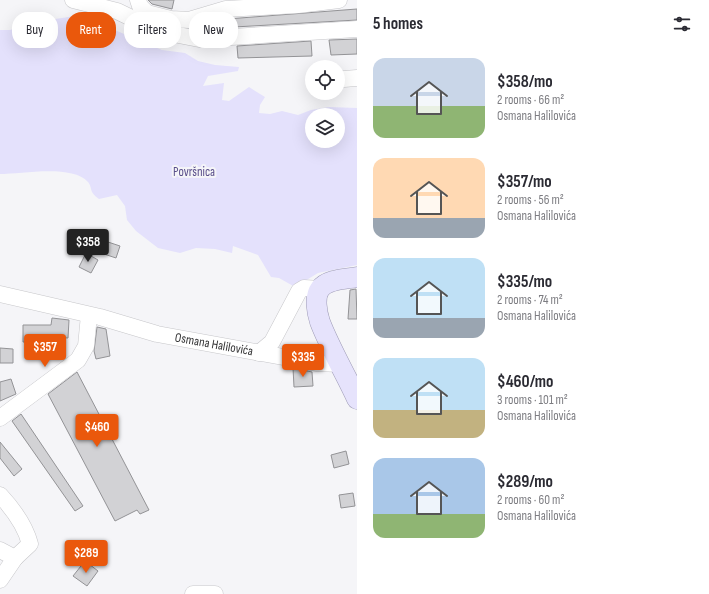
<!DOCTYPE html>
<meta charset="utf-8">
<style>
body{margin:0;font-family:"Sofia Sans Condensed",sans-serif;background:#f2f2f3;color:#2b2b33;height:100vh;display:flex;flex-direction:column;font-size:15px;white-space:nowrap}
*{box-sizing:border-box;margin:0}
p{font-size:13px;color:#7c7c81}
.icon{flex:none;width:22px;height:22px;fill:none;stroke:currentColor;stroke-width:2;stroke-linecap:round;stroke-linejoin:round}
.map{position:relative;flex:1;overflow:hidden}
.drawer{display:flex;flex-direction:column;background:#fff;width:352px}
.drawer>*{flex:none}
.banner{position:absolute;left:12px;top:12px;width:285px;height:36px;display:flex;gap:8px}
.controls{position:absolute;left:305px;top:60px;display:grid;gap:8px}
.controls a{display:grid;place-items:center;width:40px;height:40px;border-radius:50%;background:#fff;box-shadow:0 4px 16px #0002;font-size:20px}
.price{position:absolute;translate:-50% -34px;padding:0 9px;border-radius:4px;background:#ea580c;color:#fff;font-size:13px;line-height:26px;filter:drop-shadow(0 1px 2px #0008)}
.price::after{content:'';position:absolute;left:50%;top:24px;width:12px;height:9px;margin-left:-6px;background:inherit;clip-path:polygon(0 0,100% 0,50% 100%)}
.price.on{background:#222;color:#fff}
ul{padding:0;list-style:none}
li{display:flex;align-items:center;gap:12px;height:100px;padding:0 16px}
li span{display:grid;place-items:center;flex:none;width:112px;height:80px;border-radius:12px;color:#555}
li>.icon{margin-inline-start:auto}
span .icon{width:48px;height:48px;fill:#fffc;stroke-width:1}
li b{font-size:17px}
h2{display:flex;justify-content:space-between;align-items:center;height:48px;padding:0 16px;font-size:17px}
.pill{padding:0 14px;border-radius:16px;background:#fff;box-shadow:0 4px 16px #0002;font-size:14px;line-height:36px}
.pill.on{background:#ea580c;color:#fff}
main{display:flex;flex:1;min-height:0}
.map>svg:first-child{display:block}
.green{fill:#e4e1fc;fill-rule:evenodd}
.building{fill:#d2d2d5;stroke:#939396}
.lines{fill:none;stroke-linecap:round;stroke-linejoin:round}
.minor-casing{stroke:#c7c7ca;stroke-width:17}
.major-casing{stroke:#9d9ab5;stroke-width:21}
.minor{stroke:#fff;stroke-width:16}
.major{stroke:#e6e3fc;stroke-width:20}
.labels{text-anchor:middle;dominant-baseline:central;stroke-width:4;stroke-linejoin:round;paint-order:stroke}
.park-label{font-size:13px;fill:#584d89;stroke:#f5f5f8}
.street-label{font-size:13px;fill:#353536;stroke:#f5f5f8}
</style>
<main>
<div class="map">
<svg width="357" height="594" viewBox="0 0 357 594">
<rect width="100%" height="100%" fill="#f5f5f8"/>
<!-- green -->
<path class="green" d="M75,16l13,1 -3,9 7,5 18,-3 52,22 23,3 13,8 17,4 24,2 -1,4 -30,5 -5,10 21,-3 -2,17 7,1 20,-14 16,10 -5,8 -1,8 11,1 12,-3 16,4 13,-5 18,-3 28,1v157l-39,8 -23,14 -16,-9 -8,-1 -13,-22 -25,-9 -1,7 -17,-4 -19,-1 -16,5 -22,-5 -22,-17 -9,-11 -2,-14 -8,-11 -18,4c-11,-8 -6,-11 -11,-17 -16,-18 -66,-8 -88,-8v-144h10l32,-9zM312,115h26v26h-26z"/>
<!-- building -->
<g class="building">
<path d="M148,0h26l-2,9 -20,-5z"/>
<path d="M357,9v11l-140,8v-6l10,-3z"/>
<path d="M357,39v15l-26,1 -2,-15z"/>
<path d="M311,41l1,15 -74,2 -1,-12z"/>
<path d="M108,242l12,4 -4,12 -12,-4z"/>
<path d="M86,253l12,7 -7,13 -12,-6z"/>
<path d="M356,289l1,30h-9l2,-29z"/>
<path d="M52,318l17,2 -1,18 -27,-2v6h-18v-17h28z"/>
<path d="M97,327l9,2 4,27 -14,3 -2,-8z"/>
<path d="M0,348l13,1v14h-13z"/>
<path d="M293,368l19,4 1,14 -19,1z"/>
<path d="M77,372l72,138 -9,4 -3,-4 -22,11 -67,-127z"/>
<path d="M11,379l5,15 -16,7v-19z"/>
<path d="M21,414l62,92 -8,5 -63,-90z"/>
<path d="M0,442l22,27 -8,7 -14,-18z"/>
<path d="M346,451l3,13 -15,4 -3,-13z"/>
<path d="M353,493l2,13 -14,2 -2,-13z"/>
<path d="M85,561l13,10 -11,15 -14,-10z"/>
</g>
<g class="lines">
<defs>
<g id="minor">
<path d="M73,0l44,11 41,20 41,8 158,-10"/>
<path d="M138,0l2,6 7,7 24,6 18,1 37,-11 72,-4 41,-5"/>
<path d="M344,79l13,-1"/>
<path id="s1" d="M0,294l100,23 57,17 159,29 25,1"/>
<path d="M259,353l13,-11 27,-51 5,-3 16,1"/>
<path d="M0,418l78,-58 8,-14 3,-31"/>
<path d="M0,495c13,14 25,30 30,49l-15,14"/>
<path d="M0,550l15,8 -15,22"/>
<path d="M193,594h22"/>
</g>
<path id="major" d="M357,277c-11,2 -30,2 -37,12 -6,8 -3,24 0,33 10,26 25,51 37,77"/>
</defs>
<!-- minor casing -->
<use href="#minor" class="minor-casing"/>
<!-- major casing -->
<use href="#major" class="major-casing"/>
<!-- minor -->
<use href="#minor" class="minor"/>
<!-- major -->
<use href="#major" class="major"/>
</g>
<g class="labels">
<!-- park labels -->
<g class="park-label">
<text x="194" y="172">Površnica</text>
</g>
<!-- street labels -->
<g class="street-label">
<text stroke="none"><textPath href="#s1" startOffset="220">Osmana Halilovića</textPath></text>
</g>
</g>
</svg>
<div class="controls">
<a><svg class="icon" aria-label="locate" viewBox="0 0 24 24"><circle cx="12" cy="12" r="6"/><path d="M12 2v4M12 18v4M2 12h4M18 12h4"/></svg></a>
<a><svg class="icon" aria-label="layers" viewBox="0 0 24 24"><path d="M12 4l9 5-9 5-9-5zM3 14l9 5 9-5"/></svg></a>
</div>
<b class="price on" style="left:88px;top:263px">$358</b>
<b class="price" style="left:45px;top:368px">$357</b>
<b class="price" style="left:303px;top:378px">$335</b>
<b class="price" style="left:97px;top:448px">$460</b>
<b class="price" style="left:86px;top:574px">$289</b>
<div class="banner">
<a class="pill">Buy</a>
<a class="pill on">Rent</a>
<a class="pill">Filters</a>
<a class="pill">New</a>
</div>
</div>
<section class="drawer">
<h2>5 homes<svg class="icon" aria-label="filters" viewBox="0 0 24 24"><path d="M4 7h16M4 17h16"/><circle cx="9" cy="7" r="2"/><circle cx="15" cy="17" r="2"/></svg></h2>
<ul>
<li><span style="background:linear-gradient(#c9d6e8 60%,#8fb573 0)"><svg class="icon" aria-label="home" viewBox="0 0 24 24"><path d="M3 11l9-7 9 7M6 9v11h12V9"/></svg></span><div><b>$358/mo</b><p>2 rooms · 66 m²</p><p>Osmana Halilovića</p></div></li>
<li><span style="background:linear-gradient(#ffd9b3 75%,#9aa5b1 0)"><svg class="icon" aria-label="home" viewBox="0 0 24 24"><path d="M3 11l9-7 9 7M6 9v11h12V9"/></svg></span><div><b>$357/mo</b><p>2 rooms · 56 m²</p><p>Osmana Halilovića</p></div></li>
<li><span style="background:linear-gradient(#bfe0f5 75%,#9aa5b1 0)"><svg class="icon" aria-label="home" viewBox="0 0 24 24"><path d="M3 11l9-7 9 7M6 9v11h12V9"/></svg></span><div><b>$335/mo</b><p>2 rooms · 74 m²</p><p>Osmana Halilovića</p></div></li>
<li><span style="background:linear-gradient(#bfe0f5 65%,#c2b280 0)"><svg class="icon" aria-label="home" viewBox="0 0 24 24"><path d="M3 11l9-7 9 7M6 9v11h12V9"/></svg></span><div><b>$460/mo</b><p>3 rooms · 101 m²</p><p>Osmana Halilovića</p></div></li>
<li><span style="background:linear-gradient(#a9c7e8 70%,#8fb573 0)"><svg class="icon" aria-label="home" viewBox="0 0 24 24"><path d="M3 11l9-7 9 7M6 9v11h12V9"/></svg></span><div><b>$289/mo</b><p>2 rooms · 60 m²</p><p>Osmana Halilovića</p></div></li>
</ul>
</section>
</main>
